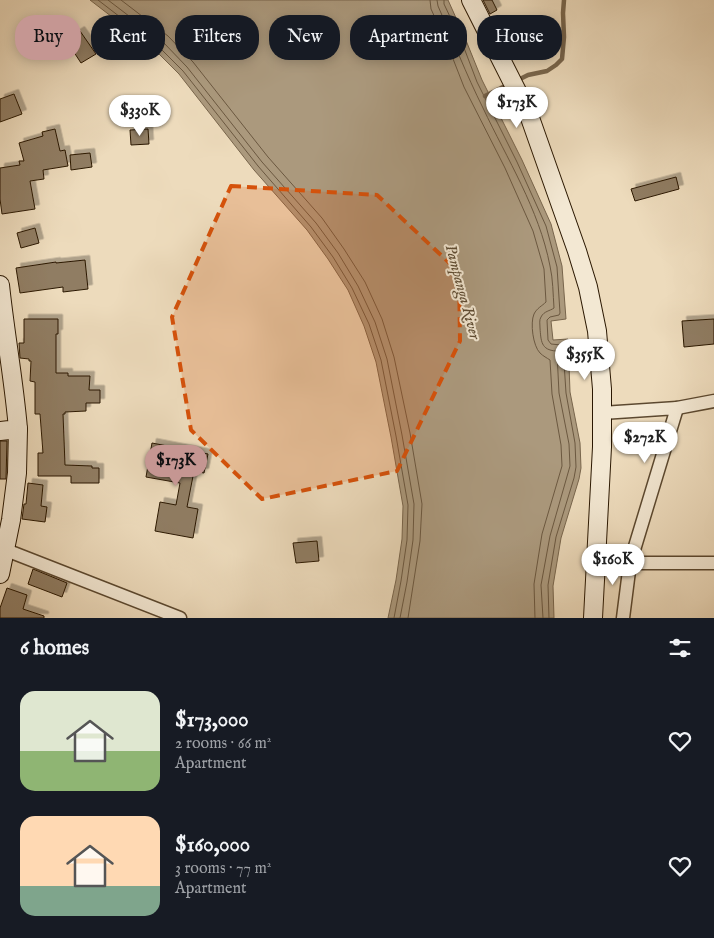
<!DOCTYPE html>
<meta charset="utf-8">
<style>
body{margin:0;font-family:"IM FELL English",serif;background:#20242c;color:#f1f3f6;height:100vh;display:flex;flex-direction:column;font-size:19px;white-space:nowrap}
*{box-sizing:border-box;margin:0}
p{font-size:16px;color:#9ea1a6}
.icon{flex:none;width:28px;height:28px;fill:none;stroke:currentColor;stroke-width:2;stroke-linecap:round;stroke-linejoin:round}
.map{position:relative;height:618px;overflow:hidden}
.details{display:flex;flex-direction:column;background:#171b24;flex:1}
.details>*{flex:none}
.guide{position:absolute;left:15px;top:15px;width:685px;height:45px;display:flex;gap:10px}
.price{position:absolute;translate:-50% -42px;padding:0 11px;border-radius:18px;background:#fff;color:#222;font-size:16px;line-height:32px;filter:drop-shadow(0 1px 2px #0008)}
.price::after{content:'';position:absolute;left:50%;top:30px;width:15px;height:11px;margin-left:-8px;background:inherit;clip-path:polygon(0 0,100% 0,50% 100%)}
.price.on{background:#c59692;color:#111}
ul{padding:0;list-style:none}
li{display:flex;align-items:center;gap:15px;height:125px;padding:0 20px}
li span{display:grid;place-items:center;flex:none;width:140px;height:100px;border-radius:15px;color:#555}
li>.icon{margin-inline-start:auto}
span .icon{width:60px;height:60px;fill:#fffc;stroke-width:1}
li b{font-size:21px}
h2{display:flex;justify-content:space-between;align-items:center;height:60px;padding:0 20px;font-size:21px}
.pill{padding:0 18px;border-radius:20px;background:#171b24;box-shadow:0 2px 12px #0003;font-size:18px;line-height:45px}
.pill.on{background:#c59692;color:#111}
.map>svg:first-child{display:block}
.water{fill:#ab997d;stroke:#78654c}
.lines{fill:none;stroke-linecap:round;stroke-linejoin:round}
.shore{stroke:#6b5840;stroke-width:1}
.stream{stroke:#78654c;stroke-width:4.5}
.building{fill:#907d63;stroke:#2b1802;filter:url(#shadow)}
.street-casing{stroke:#5c4930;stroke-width:15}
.secondary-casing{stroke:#2b1802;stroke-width:20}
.street{stroke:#f3e8d3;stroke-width:12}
.secondary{stroke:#f3e8d3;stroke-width:18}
.marked{fill:#d5520b;fill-opacity:0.2;stroke:#d5520b;stroke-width:4;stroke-dasharray:10 6;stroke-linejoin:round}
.labels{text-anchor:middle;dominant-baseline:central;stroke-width:4;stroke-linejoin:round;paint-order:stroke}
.water-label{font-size:16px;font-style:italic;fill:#5e4c33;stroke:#f3e8d3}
</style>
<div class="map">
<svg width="714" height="618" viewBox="0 0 714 618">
<defs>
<filter id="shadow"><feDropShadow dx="4.5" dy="-4.5" stdDeviation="0" flood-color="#0004"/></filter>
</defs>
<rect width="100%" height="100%" fill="#eddbbc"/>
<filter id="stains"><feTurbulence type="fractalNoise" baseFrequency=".004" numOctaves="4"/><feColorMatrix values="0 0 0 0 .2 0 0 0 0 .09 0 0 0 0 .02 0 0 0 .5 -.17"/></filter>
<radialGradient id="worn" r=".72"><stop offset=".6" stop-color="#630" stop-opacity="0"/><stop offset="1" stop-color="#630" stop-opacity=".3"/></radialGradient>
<!-- water -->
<path class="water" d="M90,0h358l17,38 17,42 40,80 29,64 11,42 4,53 -15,2 2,19 15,-1 2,53 10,51 1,25 -2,11 -18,59 -8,48 1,32h-166l8,-38 6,-41 1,-33 -12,-69 -15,-75 -12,-36 -16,-36 -20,-31 -21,-29 -53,-60 -75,-96 -24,-24z"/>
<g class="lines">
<!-- shore -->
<g class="shore">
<path d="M98,0l61,47 24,24 75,95 53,61 22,30 19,31 17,36 12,36 15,76 12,69 -1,35 -6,41 -7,37"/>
<path d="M108,0l55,42 24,25 75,95 54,61 22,30 20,33 17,36 12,37 15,76 12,69 -1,36 -6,42 -7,36"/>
<path d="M121,0l47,36 25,26 75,95 54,61 22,31 21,33 17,37 12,38 16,76 12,71 -2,37 -12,77"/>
<path d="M430,0l1,9 17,37 16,41 41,81 28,63 11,38 2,33c-4,4 -9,6 -12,12 -4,9 -1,32 6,39 3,3 7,5 10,7l2,34 9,51 1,21 -20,68 -8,50 1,34"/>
<path d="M437,0l1,6c15,34 28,68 45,102 24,51 56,101 67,158 3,13 3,28 4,42 -4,3 -10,3 -13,9 -2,3 -1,7 -1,11 1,13 1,22 16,23l1,2 2,40 10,51 1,22 -20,70 -9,49 2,33"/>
<path d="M444,0v4l17,36 16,42 40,80 29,64 11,41 3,46 -1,2 -9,2 -3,3 1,20 3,4 10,1 2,2 3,46 9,50 1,24 -2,11 -18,59 -8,48 1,33"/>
</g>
<!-- stream -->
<g class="stream">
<path d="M516,81l12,-6 19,-4 9,-6 6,-6 2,-22 -1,-24 1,-13"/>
<path d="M485,96l24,-12"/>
</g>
</g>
<!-- building -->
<g class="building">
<path d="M483,0h9l5,10 -7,4z"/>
<path d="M80,31l16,23 -15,9 -15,-23z"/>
<path d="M14,94l8,20 -22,8v-23z"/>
<path d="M55,129l5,22 5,-1 3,16 -25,4 1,9 -14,2 5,28 -33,5 -2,-15v-31l20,-3 -1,-4h5l-5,-18 24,-7 -1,-4z"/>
<path d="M148,129l1,15 -18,1 -1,-15z"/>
<path d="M90,153l2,14 -21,3 -1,-15z"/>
<path d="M676,177l3,12 -44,12 -4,-12z"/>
<path d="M35,228l4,15 -18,5 -4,-15z"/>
<path d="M85,260l3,29 -25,3v-5l-43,6 -4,-25 40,-6v1z"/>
<path d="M24,319h34v15h-2v39h12v3h22l-1,14h11v13h-14v8l-21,1v2h-2l2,51 27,1v2h7v15h-28v-7h-33v-23h5l-3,-39h-5v-32l-5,-1 1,-20h-2v-2l-9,-1 -1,-15h5z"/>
<path d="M714,319v25l-30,3 -2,-26z"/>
<path d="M0,441h7l-1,38h-6z"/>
<path d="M152,443l56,11 -4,19 -10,-2 -7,36 11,2 -5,29 -38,-7 5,-29 16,3 4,-22 -34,-6z"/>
<path d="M28,483l15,2 -2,21 6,1 -2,15 -23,-3 2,-15h2z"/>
<path d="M317,541l2,20 -23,2 -3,-20z"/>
<path d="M33,569l34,14 -5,14 -34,-13z"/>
<path d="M7,588l20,7 -4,14 21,7v2h-44v-10z"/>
</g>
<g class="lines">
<defs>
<g id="street">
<path d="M677,408l37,-7"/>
<path d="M602,413l75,-5 -47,155h84"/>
<path d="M6,550l174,68"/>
<path d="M596,560l34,3 -7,55"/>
</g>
<g id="secondary">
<path d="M471,0l58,115 48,136 11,36 9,44 5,58v58l-9,171"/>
<path d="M0,285c5,48 14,96 18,144l-18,2"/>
<path d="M0,574l11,-54 6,-47 1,-44"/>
</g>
</defs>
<!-- street casing -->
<use href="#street" class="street-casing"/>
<!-- secondary casing -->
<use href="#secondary" class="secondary-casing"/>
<!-- street -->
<use href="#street" class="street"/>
<!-- secondary -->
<use href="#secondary" class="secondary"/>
</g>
<!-- marked area -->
<path class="marked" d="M231,186l146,9 82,77 1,69 -63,130 -135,28 -71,-69 -19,-113z"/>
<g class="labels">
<!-- water labels -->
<g class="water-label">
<text transform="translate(462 292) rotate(75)">Pampanga River</text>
</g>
</g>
<rect width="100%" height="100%" filter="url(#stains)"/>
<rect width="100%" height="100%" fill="url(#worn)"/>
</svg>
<b class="price" style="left:517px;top:129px">$173K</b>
<b class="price" style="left:140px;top:137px">$330K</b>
<b class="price" style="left:585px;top:381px">$355K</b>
<b class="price" style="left:645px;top:464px">$272K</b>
<b class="price on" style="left:176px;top:487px">$173K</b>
<b class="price" style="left:613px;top:586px">$160K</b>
<div class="guide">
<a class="pill on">Buy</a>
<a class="pill">Rent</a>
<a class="pill">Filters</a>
<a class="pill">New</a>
<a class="pill">Apartment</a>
<a class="pill">House</a>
</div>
</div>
<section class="details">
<h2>6 homes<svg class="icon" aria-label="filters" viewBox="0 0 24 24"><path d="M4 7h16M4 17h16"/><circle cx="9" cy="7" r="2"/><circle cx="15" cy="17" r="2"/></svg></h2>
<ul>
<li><span style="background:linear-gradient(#dfe7d0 60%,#8fb573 0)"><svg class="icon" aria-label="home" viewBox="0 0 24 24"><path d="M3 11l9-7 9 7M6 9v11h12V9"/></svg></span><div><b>$173,000</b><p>2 rooms · 66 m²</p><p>Apartment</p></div><svg class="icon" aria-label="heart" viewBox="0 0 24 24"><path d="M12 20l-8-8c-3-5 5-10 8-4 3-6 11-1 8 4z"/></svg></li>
<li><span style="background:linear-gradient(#ffd9b3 70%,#7fa58c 0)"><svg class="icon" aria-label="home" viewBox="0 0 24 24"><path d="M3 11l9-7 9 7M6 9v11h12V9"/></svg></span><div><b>$160,000</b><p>3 rooms · 77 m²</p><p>Apartment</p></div><svg class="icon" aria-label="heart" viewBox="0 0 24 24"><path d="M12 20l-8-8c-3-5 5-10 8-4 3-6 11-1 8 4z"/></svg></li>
</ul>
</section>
